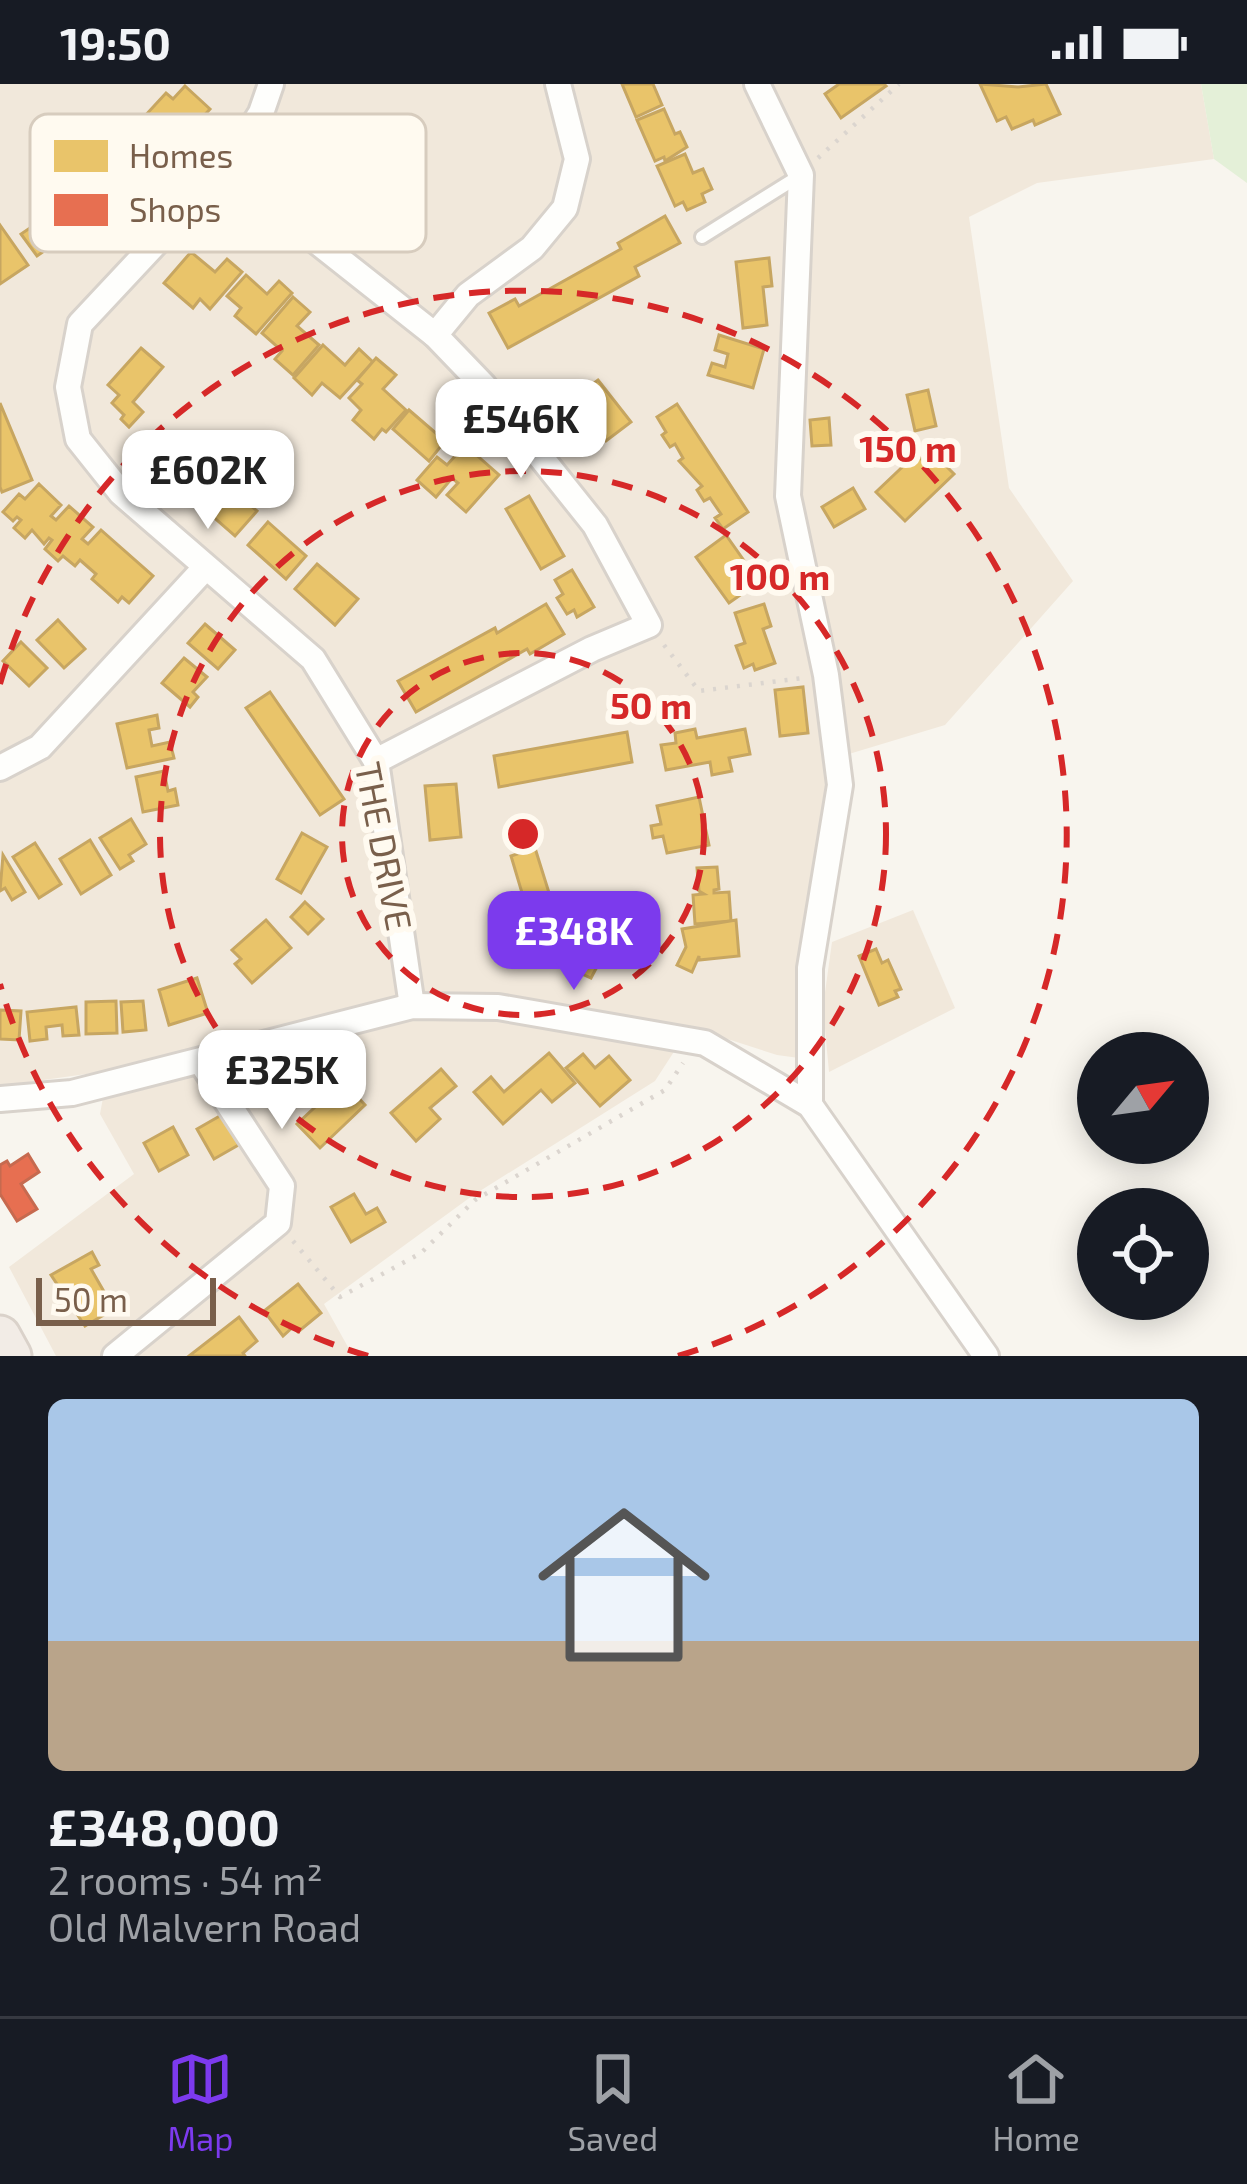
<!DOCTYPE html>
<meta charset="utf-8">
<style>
body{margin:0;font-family:"Exo 2",sans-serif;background:#242831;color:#f1f3f6;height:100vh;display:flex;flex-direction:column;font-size:45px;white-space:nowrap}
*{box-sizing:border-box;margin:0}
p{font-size:39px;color:#9ea1a6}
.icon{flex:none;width:66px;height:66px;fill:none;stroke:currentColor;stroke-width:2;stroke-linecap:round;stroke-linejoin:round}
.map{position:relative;height:1272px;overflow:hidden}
.sheet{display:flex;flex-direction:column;background:#171b24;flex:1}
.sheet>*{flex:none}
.needle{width:78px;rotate:61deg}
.tools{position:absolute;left:1077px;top:948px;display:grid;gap:24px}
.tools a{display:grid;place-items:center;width:132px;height:132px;border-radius:50%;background:#171b24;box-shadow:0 6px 30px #0003;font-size:60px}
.scale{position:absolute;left:36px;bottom:30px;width:180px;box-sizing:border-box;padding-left:12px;border:6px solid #795f4b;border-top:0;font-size:33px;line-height:42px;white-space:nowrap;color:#795f4b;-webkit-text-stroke:9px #fffaf0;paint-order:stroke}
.price{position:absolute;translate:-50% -102px;padding:0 27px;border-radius:24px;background:#fff;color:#222;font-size:39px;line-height:78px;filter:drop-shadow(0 3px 6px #0008)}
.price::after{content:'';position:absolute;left:50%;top:72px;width:36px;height:27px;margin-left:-18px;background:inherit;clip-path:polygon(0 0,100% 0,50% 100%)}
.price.on{background:#7c3aed;color:#fff}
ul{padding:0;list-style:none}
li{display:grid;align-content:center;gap:24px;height:636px;padding:0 48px}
li span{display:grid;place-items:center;height:372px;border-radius:18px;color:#555}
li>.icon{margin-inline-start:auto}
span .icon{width:216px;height:216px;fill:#fffc;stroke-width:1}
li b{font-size:51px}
.status{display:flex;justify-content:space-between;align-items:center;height:84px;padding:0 60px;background:#171b24;direction:ltr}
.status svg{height:33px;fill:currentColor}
.tabs{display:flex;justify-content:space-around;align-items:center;height:168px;border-top:3px solid #363941;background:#171b24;font-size:33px;color:#9ea1a6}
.tabs a{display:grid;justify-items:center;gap:6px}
.tabs .on{color:#7c3aed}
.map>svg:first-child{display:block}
.residential{fill:#f1e8db}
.green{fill:#e4f0d8}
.homes{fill:#e9c46a;stroke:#c7a661;stroke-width:3}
.shops{fill:#e76f51;stroke:#c66a4f;stroke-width:3}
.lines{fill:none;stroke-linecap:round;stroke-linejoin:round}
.service-casing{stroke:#d8d2cb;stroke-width:18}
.minor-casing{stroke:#d8d2cb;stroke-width:30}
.trunk-casing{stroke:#dad2ca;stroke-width:45}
.path{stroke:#dbd5cf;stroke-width:4.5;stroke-dasharray:3 9;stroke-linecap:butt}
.service{stroke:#fefefc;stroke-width:12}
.minor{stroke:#fefefc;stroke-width:24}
.trunk{stroke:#f2ece6;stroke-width:39}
.ring{fill:none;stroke:#d62828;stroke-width:6;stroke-dasharray:21 15}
.labels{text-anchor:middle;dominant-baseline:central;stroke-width:12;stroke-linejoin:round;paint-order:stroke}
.street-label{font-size:36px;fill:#795f4b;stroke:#fffaf0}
.key{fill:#fffaf0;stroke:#d7ccbe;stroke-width:3}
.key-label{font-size:33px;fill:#795f4b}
.centre{fill:#d62828;stroke:#fffaf0;stroke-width:6}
.ring-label{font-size:36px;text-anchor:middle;font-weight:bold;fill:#d62828;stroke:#fffaf0;stroke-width:12;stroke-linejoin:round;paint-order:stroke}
</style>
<div class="status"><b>19:50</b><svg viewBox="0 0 49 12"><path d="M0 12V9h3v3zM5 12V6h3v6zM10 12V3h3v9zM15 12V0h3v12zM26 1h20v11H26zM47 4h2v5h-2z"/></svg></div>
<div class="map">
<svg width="1247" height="1272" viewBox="0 0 1247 1272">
<rect width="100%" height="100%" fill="#f8f5ee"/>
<!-- residential -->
<g class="residential">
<path d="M0,0h1201l13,75 -177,24 -68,34 40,271 64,93 -128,144 -116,35 -25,169 -5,129 -22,-3 -87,-28 -35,54 -183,115 -148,108 29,52h-297l-47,-89 125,-93 -34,-60 8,-43 -108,15z"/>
<path d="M913,826l42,98 -126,64 -6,-65 9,-65z"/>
</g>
<!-- green -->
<path class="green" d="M1201,0h46v99l-33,-24z"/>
<!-- homes -->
<g class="homes">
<path d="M622,0h31l9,21 -26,12z"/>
<path d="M839,0h45l2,2 -45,32 -16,-24z"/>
<path d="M980,0l38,3 28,-3 14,30 -25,11 -2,-5 -21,9 -6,-12 -9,4z"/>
<path d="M185,2l25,23 -71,78 -36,-34 17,-17 10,10 19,-21 -7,-6 24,-26 7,6z"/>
<path d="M664,25l11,25 5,-2 7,15 -22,14 -1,-4 -9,4 -18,-41z"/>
<path d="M685,70l8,19 10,-4 9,20 -10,5 3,8 -18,8 -4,-8 -8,4 -18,-40z"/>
<path d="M49,131l15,22 -27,19 -16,-22z"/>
<path d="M665,132l15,27 -45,24 4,9 -131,72 -19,-35 26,-14 4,7 102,-57 -3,-6z"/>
<path d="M0,141l28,40 -28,19z"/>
<path d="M191,168l24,20 12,-13 15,13 -32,37 -10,-10 -7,9 -29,-25z"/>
<path d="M769,174l3,28 -9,1 4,38 -24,3 -7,-66z"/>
<path d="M246,191l21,19 12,-13 13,12 -36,41 -21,-18 6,-8 -14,-12z"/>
<path d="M293,213l17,15 -13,14 22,19 -26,30 -18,-16 7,-8 -20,-18z"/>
<path d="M719,251l45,14 -11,39 -45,-13 4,-12 13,4 3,-13 -13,-4z"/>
<path d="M323,261l22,20 14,-16 14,13 -33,36 -18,-15 -10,12 -18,-17z"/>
<path d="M141,264l22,19 -30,35 10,10 -14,15 -8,-8 3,-4 -12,-12 7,-8 -11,-10z"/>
<path d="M376,274l20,17 -13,14 23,21 -20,22 -4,-3 -8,10 -21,-19 8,-10 -12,-12 13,-14 -5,-4z"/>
<path d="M598,296l33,42 -25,19 -32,-43z"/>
<path d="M928,306l8,36 -21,5 -8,-36z"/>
<path d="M0,319l32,77 -30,12 -2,-5z"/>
<path d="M677,320l71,108 -25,17 -8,-11 6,-4 -11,-16 -6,3 -7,-11 5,-4 -23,-25 4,-3 -8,-14 -5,3 -8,-12 4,-3 -9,-15z"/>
<path d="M409,326l36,31 -16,20 -36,-32z"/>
<path d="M829,334l2,27 -19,1 -2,-26z"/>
<path d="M165,349l41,36 -24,27 -41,-36z"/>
<path d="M465,361l34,30 -33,37 -19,-17 11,-12 -6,-5 -16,19 -19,-17 20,-23 10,8z"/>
<path d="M916,370l11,11 9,-9 18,18 -49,47 -29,-29z"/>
<path d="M216,392l41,35 -22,25 -41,-36z"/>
<path d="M39,400l22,21 -10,11 5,4 13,-14 24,21 -11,12 6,5 13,-14 52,46 -24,27 -7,-6 -4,5 -26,-23 4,-5 -16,-14 -5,6 -12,-10 -5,5 -13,-12 7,-9 -3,-2 -5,6 -12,-14 -7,8 -11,-10 7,-8 -4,-3 -4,4 -10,-9 16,-18 6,5z"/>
<path d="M853,404l12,21 -31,18 -12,-20z"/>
<path d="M529,412l35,60 -23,13 -35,-60z"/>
<path d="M268,438l38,34 -20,23 -38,-34z"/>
<path d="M726,451l33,47 -30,21 -33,-46z"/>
<path d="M317,480l41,35 -23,26 -40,-36z"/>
<path d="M572,486l22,37 -17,10 -3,-7 -7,4 -10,-16 6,-4 -8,-14z"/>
<path d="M546,520l18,30 -34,20 -3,-5 -111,63 -18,-31 97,-53 2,5z"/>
<path d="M764,520l7,22 -8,3 12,34 -20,7 -2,-6 -9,4 -8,-22 9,-3 -10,-30z"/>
<path d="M58,536l27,29 -21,19 -27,-28z"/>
<path d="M205,540l30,26 -17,19 -30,-26z"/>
<path d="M21,558l26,26 -18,18 -26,-25z"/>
<path d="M184,574l23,19 -14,15 5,5 -8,10 -28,-24z"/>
<path d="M803,603l5,46 -28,3 -5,-46z"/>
<path d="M270,608l74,107 -24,16 -74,-107z"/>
<path d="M157,631l2,13 -10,2 3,16 18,-4 4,16 -47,10 -10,-44z"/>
<path d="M695,645l2,9 48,-9 5,25 -21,4 3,13 -20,4 -2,-13 -44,8 -5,-25 15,-2 -1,-10z"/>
<path d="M627,648l5,30 -133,25 -5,-31z"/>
<path d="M164,687l4,20 7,-2 3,16 -35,7 -7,-35z"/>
<path d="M456,700l5,53 -31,3 -5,-54z"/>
<path d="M699,713l10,48 -42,8 -4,-17 -10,2 -2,-12 10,-2 -4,-18z"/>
<path d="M131,735l15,25 -17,11 4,6 -13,8 -20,-31z"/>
<path d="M302,749l25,14 -26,46 -24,-14z"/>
<path d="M90,756l21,35 -30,19 -21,-35z"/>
<path d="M35,759l26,41 -22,14 -26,-41z"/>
<path d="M535,764l15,48 -25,7 -14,-47z"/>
<path d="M3,771l22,37 -13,8 -7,-12 -5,3z"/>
<path d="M717,783l2,22 -5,1v3l15,-1 2,29 -36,3 -2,-29 11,-1 -5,-3 -2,-23z"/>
<path d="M305,818l18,17 -15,15 -17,-17z"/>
<path d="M558,835l50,27 -17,32 -22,-10 5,-9 -29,-15z"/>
<path d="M266,836l25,28 -39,35 -17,-19 6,-5 -9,-9z"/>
<path d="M736,836l3,36 -40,4v-4l-7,16 -15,-7 9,-18 -4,-18z"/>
<path d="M876,865l6,14 6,-3 13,29 -6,2 3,6 -19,8 -20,-49z"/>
<path d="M197,894l11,35 -39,12 -10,-35z"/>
<path d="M116,917l1,32 -31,1v-32z"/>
<path d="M143,917l3,29 -23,2 -2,-30z"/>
<path d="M76,923l3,28 -16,1 -1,-11 -16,2 1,12 -17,2 -3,-29z"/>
<path d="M0,926l21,1 -2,29 -19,-1z"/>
<path d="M549,969l26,30 -23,19 -11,-12 -38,34 -29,-32 17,-15 13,15z"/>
<path d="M583,970l12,14 14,-12 21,24 -30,26 -34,-38z"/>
<path d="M441,985l15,17 -26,22 10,11 -24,22 -25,-28z"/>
<path d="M343,997l22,24 -45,43 -23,-24z"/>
<path d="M232,1025l17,30 -35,20 -17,-30z"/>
<path d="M173,1043l15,28 -29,16 -15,-28z"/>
<path d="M354,1110l12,20 11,-6 8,14 -34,20 -20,-35z"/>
<path d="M92,1168l7,13 -8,4 23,40 -29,17 -34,-51z"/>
<path d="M298,1200l23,29 -23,19 -5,-5 -10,9 -19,-25z"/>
<path d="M239,1233l18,24 -14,12 2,3h-56z"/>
</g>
<!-- shops -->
<path class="shops" d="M28,1070l11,18 -18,12 16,25 -20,12 -17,-27v-29l7,-4 3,5z"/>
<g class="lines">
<defs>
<path id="service" d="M702,153l99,-62"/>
<g id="minor">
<path d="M271,0l-10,29 -36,56 -145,155 -12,63 10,52 43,54 192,166 63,102 36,245"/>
<path d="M757,0l44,91 -13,321 38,179 14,110 -30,183v137"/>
<path d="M225,85l210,166 49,51 111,139 54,100 -57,24 -216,112"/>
<path d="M435,251l33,-40 64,-47 33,-40 12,-49 -19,-75"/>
<path d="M0,684l40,-21 164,-178"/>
<path d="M0,1015l72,-6 340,-87 86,1 207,36 105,62 176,251"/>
<path d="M115,1272l163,-133 4,-37 -81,-124"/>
</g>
<path id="trunk" d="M0,1252l11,20"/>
</defs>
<!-- service casing -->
<use href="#service" class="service-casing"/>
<!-- minor casing -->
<use href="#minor" class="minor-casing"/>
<!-- trunk casing -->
<use href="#trunk" class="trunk-casing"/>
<!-- path -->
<g class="path">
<path d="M818,74l81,-74"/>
<path d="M664,561l35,46 104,-13"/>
<path d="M293,1157l47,56 81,-44 54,-53 190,-110 18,-27"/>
</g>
<!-- service -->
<use href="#service" class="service"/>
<!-- minor -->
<use href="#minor" class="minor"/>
<!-- trunk -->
<use href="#trunk" class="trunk"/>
</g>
<!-- distance rings -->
<g class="ring">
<circle cx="523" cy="750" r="181"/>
<circle cx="523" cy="750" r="363"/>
<path d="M368 1272A544 544 0 0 1 0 900M0 600A544 544 0 1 1 678 1272"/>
</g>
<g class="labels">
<!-- street labels -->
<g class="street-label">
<text transform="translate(385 762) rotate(79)">THE DRIVE</text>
</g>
</g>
<!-- legend -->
<rect x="30" y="30" width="396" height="138" rx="18" class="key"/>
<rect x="54" y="56" width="54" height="32" fill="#e9c46a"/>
<rect x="54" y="110" width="54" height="32" fill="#e76f51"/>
<g class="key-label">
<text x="129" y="84">Homes</text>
<text x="129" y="138">Shops</text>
</g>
<circle cx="523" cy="750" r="18" class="centre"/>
<g class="ring-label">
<text x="908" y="378">150 m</text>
<text x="780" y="506">100 m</text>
<text x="651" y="635">50 m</text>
</g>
</svg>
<div class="tools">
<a><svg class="needle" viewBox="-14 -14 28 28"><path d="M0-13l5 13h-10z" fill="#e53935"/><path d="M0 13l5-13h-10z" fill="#9ea1a6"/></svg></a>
<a><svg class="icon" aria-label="locate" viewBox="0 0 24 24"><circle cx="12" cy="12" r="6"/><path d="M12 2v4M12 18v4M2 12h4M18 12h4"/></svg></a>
</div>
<div class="scale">50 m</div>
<b class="price" style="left:521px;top:397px">£546K</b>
<b class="price" style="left:208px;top:448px">£602K</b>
<b class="price on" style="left:574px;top:909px">£348K</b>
<b class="price" style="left:282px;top:1048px">£325K</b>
</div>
<section class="sheet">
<ul>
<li><span style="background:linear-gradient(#a9c7e8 65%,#b9a48a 0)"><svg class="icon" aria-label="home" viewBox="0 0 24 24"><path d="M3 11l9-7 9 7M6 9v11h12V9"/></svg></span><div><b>£348,000</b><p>2 rooms · 54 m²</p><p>Old Malvern Road</p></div></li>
</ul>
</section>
<nav class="tabs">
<a class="on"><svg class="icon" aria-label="map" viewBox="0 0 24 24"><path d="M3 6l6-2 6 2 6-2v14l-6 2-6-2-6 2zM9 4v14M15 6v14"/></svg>Map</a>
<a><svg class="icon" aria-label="saved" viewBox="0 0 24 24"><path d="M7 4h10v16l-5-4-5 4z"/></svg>Saved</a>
<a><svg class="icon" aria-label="home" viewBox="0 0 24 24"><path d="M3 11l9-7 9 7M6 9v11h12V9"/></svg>Home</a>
</nav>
